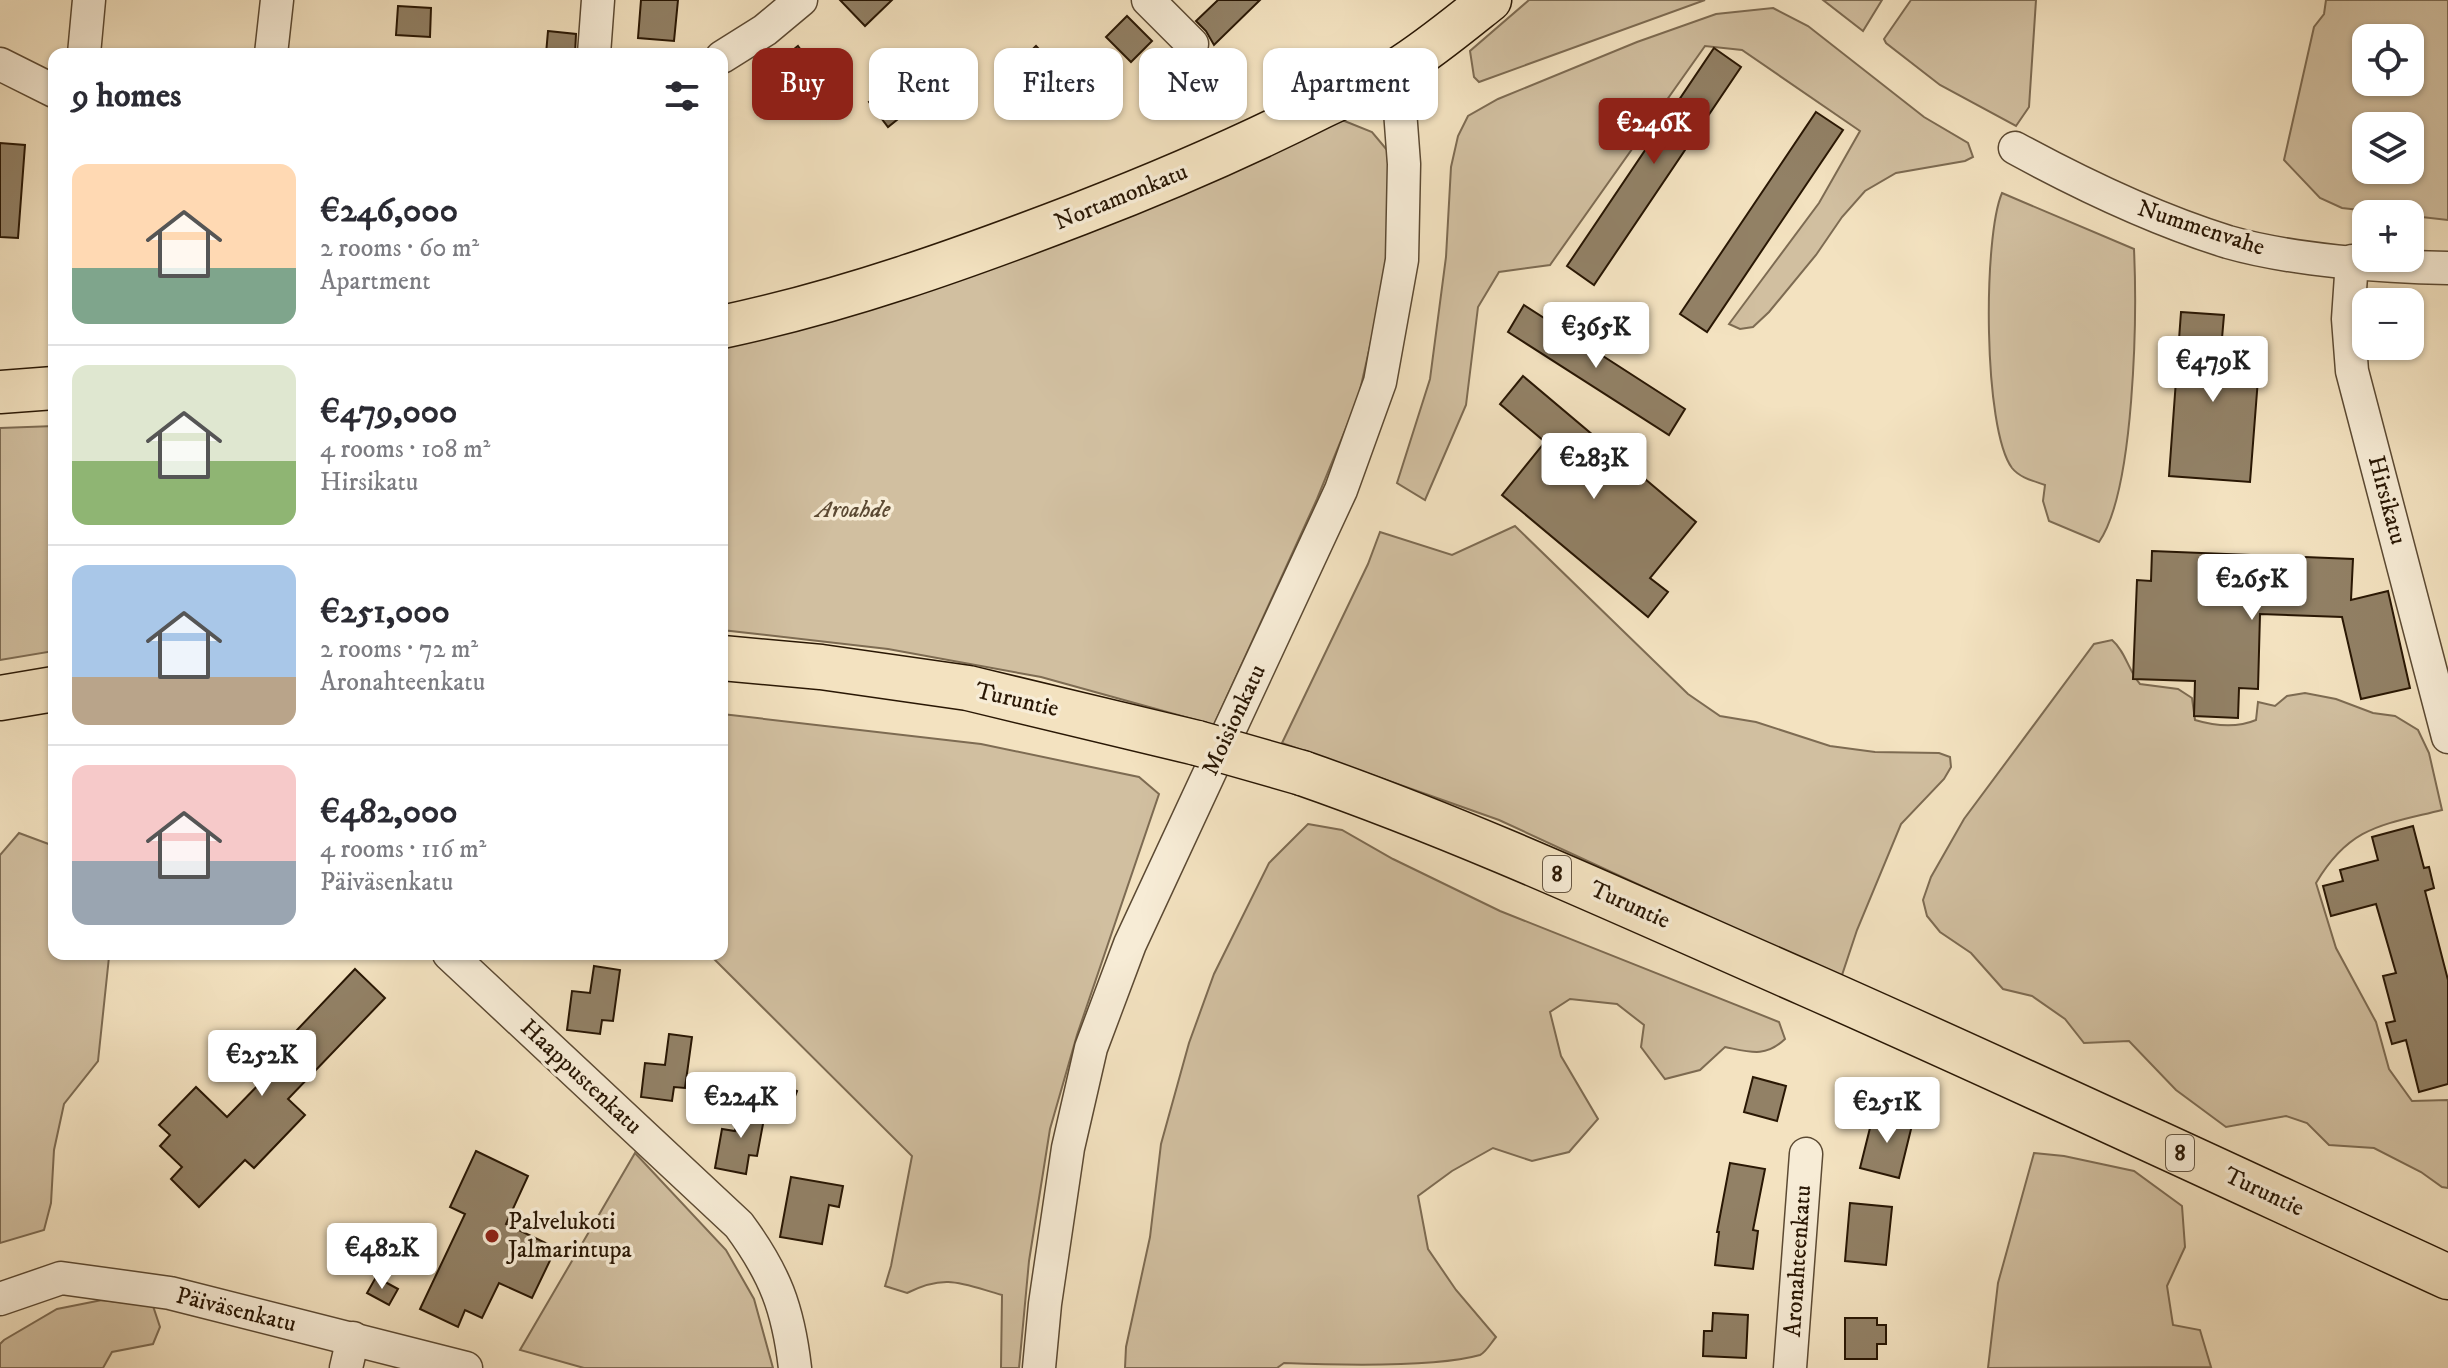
<!DOCTYPE html>
<meta charset="utf-8">
<style>
body{margin:0;font-family:"IM FELL DW Pica",serif;background:#f2f2f3;color:#2b2b33;height:100vh;display:flex;flex-direction:column;font-size:30px;white-space:nowrap}
*{box-sizing:border-box;margin:0}
p{font-size:26px;color:#7c7c81}
.icon{flex:none;width:44px;height:44px;fill:none;stroke:currentColor;stroke-width:2;stroke-linecap:round;stroke-linejoin:round}
.map{position:relative;flex:1;overflow:hidden}
.side{position:absolute;left:48px;top:48px;width:680px;height:912px;display:flex;flex-direction:column;background:#fff;border-radius:16px;box-shadow:0 2px 6px #0004}
.side>*{flex:none}
.top-card{position:absolute;left:752px;top:48px;width:760px;height:72px;display:flex;gap:16px}
.buttons{position:absolute;left:2352px;top:24px;display:grid;gap:16px}
.buttons a{display:grid;place-items:center;width:72px;height:72px;border-radius:16px;background:#fff;box-shadow:0 2px 6px #0004;font-size:40px}
.price{position:absolute;translate:-50% -68px;padding:0 18px;border-radius:8px;background:#fff;color:#222;font-size:26px;line-height:52px;filter:drop-shadow(0 2px 4px #0008)}
.price::after{content:'';position:absolute;left:50%;top:48px;width:24px;height:18px;margin-left:-12px;background:inherit;clip-path:polygon(0 0,100% 0,50% 100%)}
.price.selected{background:#8f2418;color:#fff}
ul{padding:0;list-style:none}
li{display:flex;align-items:center;gap:24px;height:200px;padding:0 24px}
li+li{border-top:2px solid #e1e1e2}
li span{display:grid;place-items:center;flex:none;width:224px;height:160px;border-radius:16px;color:#555}
li>.icon{margin-inline-start:auto}
span .icon{width:96px;height:96px;fill:#fffc;stroke-width:1}
li b{font-size:34px}
h2{display:flex;justify-content:space-between;align-items:center;height:96px;padding:0 24px;font-size:34px}
.pill{padding:0 28px;border-radius:16px;background:#fff;box-shadow:0 2px 6px #0004;font-size:28px;line-height:72px}
.pill.selected{background:#8f2418;color:#fff}
.map>svg:first-child{display:block}
.green{fill:#d1bfa0;stroke:#7d6b52;stroke-width:2;fill-rule:evenodd}
.building{fill:#928166;stroke:#291704;stroke-width:2}
.lines{fill:none;stroke-linecap:round;stroke-linejoin:round}
.minor-casing{stroke:#5c4a33;stroke-width:35}
.major-casing{stroke:#291704;stroke-width:45}
.highway-casing{stroke:#291704;stroke-width:47}
.minor{stroke:#f7ecd6;stroke-width:32}
.major{stroke:#f3e2c0;stroke-width:42}
.highway{stroke:#f3e2c0;stroke-width:44}
.highway-bridge-casing{stroke:#291704;stroke-width:47;stroke-linecap:butt}
.highway-bridge{stroke:#f3e2c0;stroke-width:44}
.poi-dot{fill:#8f2418;stroke:#f7ecd6;stroke-width:3}
.labels{text-anchor:middle;dominant-baseline:central;stroke-width:7;stroke-linejoin:round;paint-order:stroke}
.shield{fill:#f7ecd6;stroke:#675743;stroke-width:2}
.shield-label{font-size:22px;font-weight:bold;fill:#291704}
.street-label{font-size:24px;fill:#291704;stroke:#f7ecd6}
.park-label{font-size:24px;font-style:italic;fill:#5b4933;stroke:#f7ecd6}
.poi-label{font-size:24px;fill:#291704;stroke:#f7ecd6;text-anchor:start}
</style>
<div class="map">
<svg width="2448" height="1368" viewBox="0 0 2448 1368">
<rect width="100%" height="100%" fill="#f3e2c0"/>
<filter id="stains"><feTurbulence type="fractalNoise" baseFrequency=".0025" numOctaves="4"/><feColorMatrix values="0 0 0 0 .2 0 0 0 0 .09 0 0 0 0 .02 0 0 0 .5 -.17"/></filter>
<radialGradient id="worn" r=".72"><stop offset=".6" stop-color="#630" stop-opacity="0"/><stop offset="1" stop-color="#630" stop-opacity=".3"/></radialGradient>
<!-- green -->
<g class="green">
<path d="M1529,0h176l-226,82 -5,-5 -4,-26z"/>
<path d="M1823,0h59l-19,31z"/>
<path d="M1911,0h125l-7,107 -13,19 -76,-41 -54,-42 -2,-4z"/>
<path d="M2326,0h122v220l-106,-12 -22,-10 -36,-38 30,-133 10,-13zM2366,38h44v44h-44zM2366,126h44v44h-44z"/>
<path d="M1773,8l35,18 116,91 44,26 5,14 -8,4 -69,12 -31,18 -23,26 -26,38 -47,57 -16,15 -13,2 -11,-5 90,-121 41,-72 -118,-81 -37,-4 -155,219 -51,7 -21,35 -12,98 -41,95 -28,-17 33,-104 16,-122 5,-90 7,-31 10,-20 30,-17 139,-57 79,-28z"/>
<path d="M1342,120l30,12 15,18 4,54 -8,85 -25,110 -41,100 -103,226 -173,-48 -153,-28 -166,-19v-285z"/>
<path d="M2002,193l132,56c3,66 1,241 -35,293l-50,-21 -6,-20 2,-16c-11,-4 -25,-7 -33,-17 -29,-39 -29,-231 -10,-275z"/>
<path d="M54,426v225l-54,9v-232z"/>
<path d="M1515,526l173,168 32,22 36,6 74,24 45,6 64,1 11,4 1,10 -7,12 -43,45 -44,106 -16,48 -342,-158 -217,-77 86,-179 12,-32 72,23z"/>
<path d="M2112,640c14,12 16,30 28,44l38,5 14,9 3,22c20,6 42,8 61,0l2,-18 17,4 12,-10 18,-3 31,6 37,14 22,3 23,14 11,23 13,57c-60,15 -92,16 -126,73l20,65 40,74 13,47 23,32 36,-1v88l-6,-1 -21,-15 -47,-24 -45,-3 -22,-22 -21,-7 -60,11 -50,-37 -47,-49 -45,2 -19,-24 -33,-23 -29,-7 -32,-36 -31,-21 -13,-16 -4,-16 8,-23 33,-58 130,-175z"/>
<path d="M722,714l259,30 158,33 20,17 -82,241 -27,94 -21,132 -10,107h-18l1,-73c-39,-11 -56,-22 -95,-2l-22,-7 6,-20 21,-110 -203,-202h13z"/>
<path d="M1308,824l34,6 51,29 107,52 279,111 6,17c-20,19 -35,13 -60,8l-25,23 -35,9 -24,-32 3,-22 -27,-21 -47,-5 -20,13 11,44 37,63 -29,33 -37,9 -39,-13 -41,23 -34,25 10,53 28,41 40,47c-5,6 -10,15 -16,18 -46,13 -144,10 -196,8l-7,5h-152l1,-21 24,-110 11,-93 28,-101 25,-69 55,-111z"/>
<path d="M19,833l35,13v108h55v3l-11,104 -34,43 -10,46 -3,53 -7,27 -44,13v-388z"/>
<path d="M635,1153l91,97 28,49 19,69h-189l-64,-18z"/>
<path d="M2034,1153l30,3 70,15 48,35 3,41 -18,39 6,39 27,5 11,37 -223,1 10,-85z"/>
<path d="M102,1300l51,6 7,21 -7,17 -41,8 -9,16h-103v-24l4,-4 53,-31z"/>
</g>
<!-- building -->
<g class="building">
<path d="M641,0h37l-4,41 -36,-3z"/>
<path d="M840,0h52l-27,26z"/>
<path d="M1218,0h42l-46,45 -8,-14 -10,-10z"/>
<path d="M398,6l33,2 -1,29 -34,-2z"/>
<path d="M1127,16l25,25 -21,21 -25,-25z"/>
<path d="M548,31l28,3 -1,20h-29z"/>
<path d="M798,46l19,25 -30,22 -18,-24z"/>
<path d="M1036,46l17,18 -24,22 -16,-18z"/>
<path d="M1714,48l27,19 -147,218 -27,-19z"/>
<path d="M940,50l14,19 -15,12 -15,-19z"/>
<path d="M889,87l19,24 -20,16 -19,-25z"/>
<path d="M1816,112l27,18 -136,202 -27,-18z"/>
<path d="M0,143l25,2 -7,93 -18,-1z"/>
<path d="M1524,305l161,104 -16,26 -161,-103z"/>
<path d="M2181,312l43,3 -3,35 39,3 -10,129 -81,-6z"/>
<path d="M1523,376l173,146 -46,56 18,14 -20,25 -146,-122 43,-53 -45,-38z"/>
<path d="M2152,551l201,8 -2,41 37,-9 22,97 -49,11 -19,-82 -82,-3 -2,75 -19,-1 -1,30 -44,-2 1,-35 -62,-2 4,-99 14,1z"/>
<path d="M2413,826l11,42 5,-1 5,21 -9,3 23,89v104l-29,8 -13,-52 -14,4 -6,-21 9,-2 -12,-45 13,-3 -20,-69 -45,12 -8,-30 20,-5 -3,-11 38,-10 -6,-23z"/>
<path d="M594,966l26,4 -7,51 -11,-1 -2,14 -33,-4 5,-39 18,2z"/>
<path d="M355,969l30,29 -97,101 17,16 -51,53 -9,-8 -46,47 -28,-28 11,-12 -22,-21 10,-11 -11,-10 37,-38 31,30 38,-39 -7,-7z"/>
<path d="M669,1034l23,3 -7,51 -11,-1 -2,14 -31,-4 4,-34 20,2z"/>
<path d="M1753,1077l33,9 -9,35 -33,-9z"/>
<path d="M778,1083l19,8 -8,21 -19,-7z"/>
<path d="M741,1104l25,4 -9,48 -8,-1 -3,19 -31,-6 7,-39 13,2z"/>
<path d="M1874,1112l39,9 -14,57 -39,-10z"/>
<path d="M476,1151l52,25 -22,48 50,24 -24,50 -33,-15 -17,35 -17,-8 -7,17 -38,-18 45,-95 -15,-7z"/>
<path d="M1730,1163l35,6 -12,61 5,1 -5,38 -38,-4 4,-33h-2z"/>
<path d="M791,1177l52,9 -4,21 -10,-2 -7,39 -42,-7z"/>
<path d="M1850,1203l42,4 -6,58 -41,-4z"/>
<path d="M376,1277l22,12 -9,16 -22,-12z"/>
<path d="M1713,1313l35,2 -2,43 -43,-2 1,-25h8z"/>
<path d="M1845,1318h32v7h9v19h-9v15h-32z"/>
</g>
<g class="lines">
<defs>
<g id="minor">
<path d="M1148,0l44,44"/>
<path d="M84,54l5,-54"/>
<path d="M271,54l6,-54"/>
<path d="M594,54l4,-54"/>
<path d="M722,57l43,-27 36,-30"/>
<path d="M0,64l54,27"/>
<path d="M2015,148c68,37 139,71 213,94 63,18 154,25 220,26"/>
<path d="M2352,261l-4,58 4,52 96,366"/>
<path d="M449,954l290,271c36,49 49,83 56,143"/>
<path d="M0,1299l61,-21 109,15 296,75"/>
<path d="M346,1368l7,-30"/>
<path d="M1039,1368l6,-64 23,-156 23,-100 39,-104 211,-454 39,-108 22,-122 2,-96 -7,-94"/>
<path d="M1790,1368l16,-214"/>
</g>
<g id="major">
<path d="M722,327c123,-26 240,-68 357,-113 83,-32 164,-67 243,-107 25,-12 52,-23 76,-38 32,-20 62,-45 92,-69"/>
<path d="M0,392l54,-4"/>
</g>
<g id="highway">
<path d="M722,658l99,9 147,21 229,55"/>
<path d="M0,698l54,-9"/>
<path d="M1302,773c172,60 338,138 505,211 215,95 428,195 641,293"/>
</g>
</defs>
<!-- minor casing -->
<use href="#minor" class="minor-casing"/>
<!-- major casing -->
<use href="#major" class="major-casing"/>
<!-- highway casing -->
<use href="#highway" class="highway-casing"/>
<!-- minor -->
<use href="#minor" class="minor"/>
<!-- major -->
<use href="#major" class="major"/>
<!-- highway -->
<use href="#highway" class="highway"/>
<defs>
<path id="highway-bridge" d="M1197,743l105,30"/>
</defs>
<!-- highway-bridge casing -->
<use href="#highway-bridge" class="highway-bridge-casing"/>
<!-- highway-bridge -->
<use href="#highway-bridge" class="highway-bridge"/>
</g>
<!-- markers -->
<circle class="poi-dot" cx="492" cy="1236" r="8"/>
<g class="labels">
<!-- shield labels -->
<g class="shield">
<rect x="1543" y="856" width="28" height="36" rx="6"/>
<rect x="2166" y="1135" width="28" height="36" rx="6"/>
</g>
<g class="shield-label">
<text x="1557" y="874">8</text>
<text x="2180" y="1153">8</text>
</g>
<!-- street labels -->
<g class="street-label">
<text transform="translate(1121 197) rotate(-22)">Nortamonkatu</text>
<text transform="translate(2201 228) rotate(18)">Nummenvahe</text>
<text transform="translate(2387 500) rotate(75)">Hirsikatu</text>
<text transform="translate(1017 700) rotate(13)">Turuntie</text>
<text transform="translate(1234 720) rotate(-65)">Moisionkatu</text>
<text transform="translate(1630 905) rotate(24)">Turuntie</text>
<text transform="translate(581 1077) rotate(43)">Haappustenkatu</text>
<text transform="translate(2264 1192) rotate(25)">Turuntie</text>
<text transform="translate(1798 1261) rotate(-86)">Aronahteenkatu</text>
<text transform="translate(236 1310) rotate(14)">Päiväsenkatu</text>
</g>
<!-- park labels -->
<g class="park-label">
<text x="853" y="510">Aroahde</text>
</g>
<!-- poi labels -->
<g class="poi-label">
<text x="508" y="1222">Palvelukoti<tspan x="508" dy="28">Jalmarintupa</tspan></text>
</g>
</g>
<rect width="100%" height="100%" filter="url(#stains)"/>
<rect width="100%" height="100%" fill="url(#worn)"/>
</svg>
<div class="buttons">
<a><svg class="icon" aria-label="locate" viewBox="0 0 24 24"><circle cx="12" cy="12" r="6"/><path d="M12 2v4M12 18v4M2 12h4M18 12h4"/></svg></a>
<a><svg class="icon" aria-label="layers" viewBox="0 0 24 24"><path d="M12 4l9 5-9 5-9-5zM3 14l9 5 9-5"/></svg></a>
<a>+</a>
<a>−</a>
</div>
<b class="price selected" style="left:1654px;top:166px">€246K</b>
<b class="price" style="left:1596px;top:370px">€365K</b>
<b class="price" style="left:2213px;top:404px">€479K</b>
<b class="price" style="left:1594px;top:501px">€283K</b>
<b class="price" style="left:2252px;top:622px">€265K</b>
<b class="price" style="left:262px;top:1098px">€252K</b>
<b class="price" style="left:741px;top:1140px">€224K</b>
<b class="price" style="left:1887px;top:1145px">€251K</b>
<b class="price" style="left:382px;top:1291px">€482K</b>
<div class="top-card">
<a class="pill selected">Buy</a>
<a class="pill">Rent</a>
<a class="pill">Filters</a>
<a class="pill">New</a>
<a class="pill">Apartment</a>
</div>
<section class="side">
<h2>9 homes<svg class="icon" aria-label="filters" viewBox="0 0 24 24"><path d="M4 7h16M4 17h16"/><circle cx="9" cy="7" r="2"/><circle cx="15" cy="17" r="2"/></svg></h2>
<ul>
<li><span style="background:linear-gradient(#ffd9b3 65%,#7fa58c 0)"><svg class="icon" aria-label="home" viewBox="0 0 24 24"><path d="M3 11l9-7 9 7M6 9v11h12V9"/></svg></span><div><b>€246,000</b><p>2 rooms · 60 m²</p><p>Apartment</p></div></li>
<li><span style="background:linear-gradient(#dfe7d0 60%,#8fb573 0)"><svg class="icon" aria-label="home" viewBox="0 0 24 24"><path d="M3 11l9-7 9 7M6 9v11h12V9"/></svg></span><div><b>€479,000</b><p>4 rooms · 108 m²</p><p>Hirsikatu</p></div></li>
<li><span style="background:linear-gradient(#a9c7e8 70%,#b9a48a 0)"><svg class="icon" aria-label="home" viewBox="0 0 24 24"><path d="M3 11l9-7 9 7M6 9v11h12V9"/></svg></span><div><b>€251,000</b><p>2 rooms · 72 m²</p><p>Aronahteenkatu</p></div></li>
<li><span style="background:linear-gradient(#f6c9c9 60%,#9aa5b1 0)"><svg class="icon" aria-label="home" viewBox="0 0 24 24"><path d="M3 11l9-7 9 7M6 9v11h12V9"/></svg></span><div><b>€482,000</b><p>4 rooms · 116 m²</p><p>Päiväsenkatu</p></div></li>
</ul>
</section>
</div>
